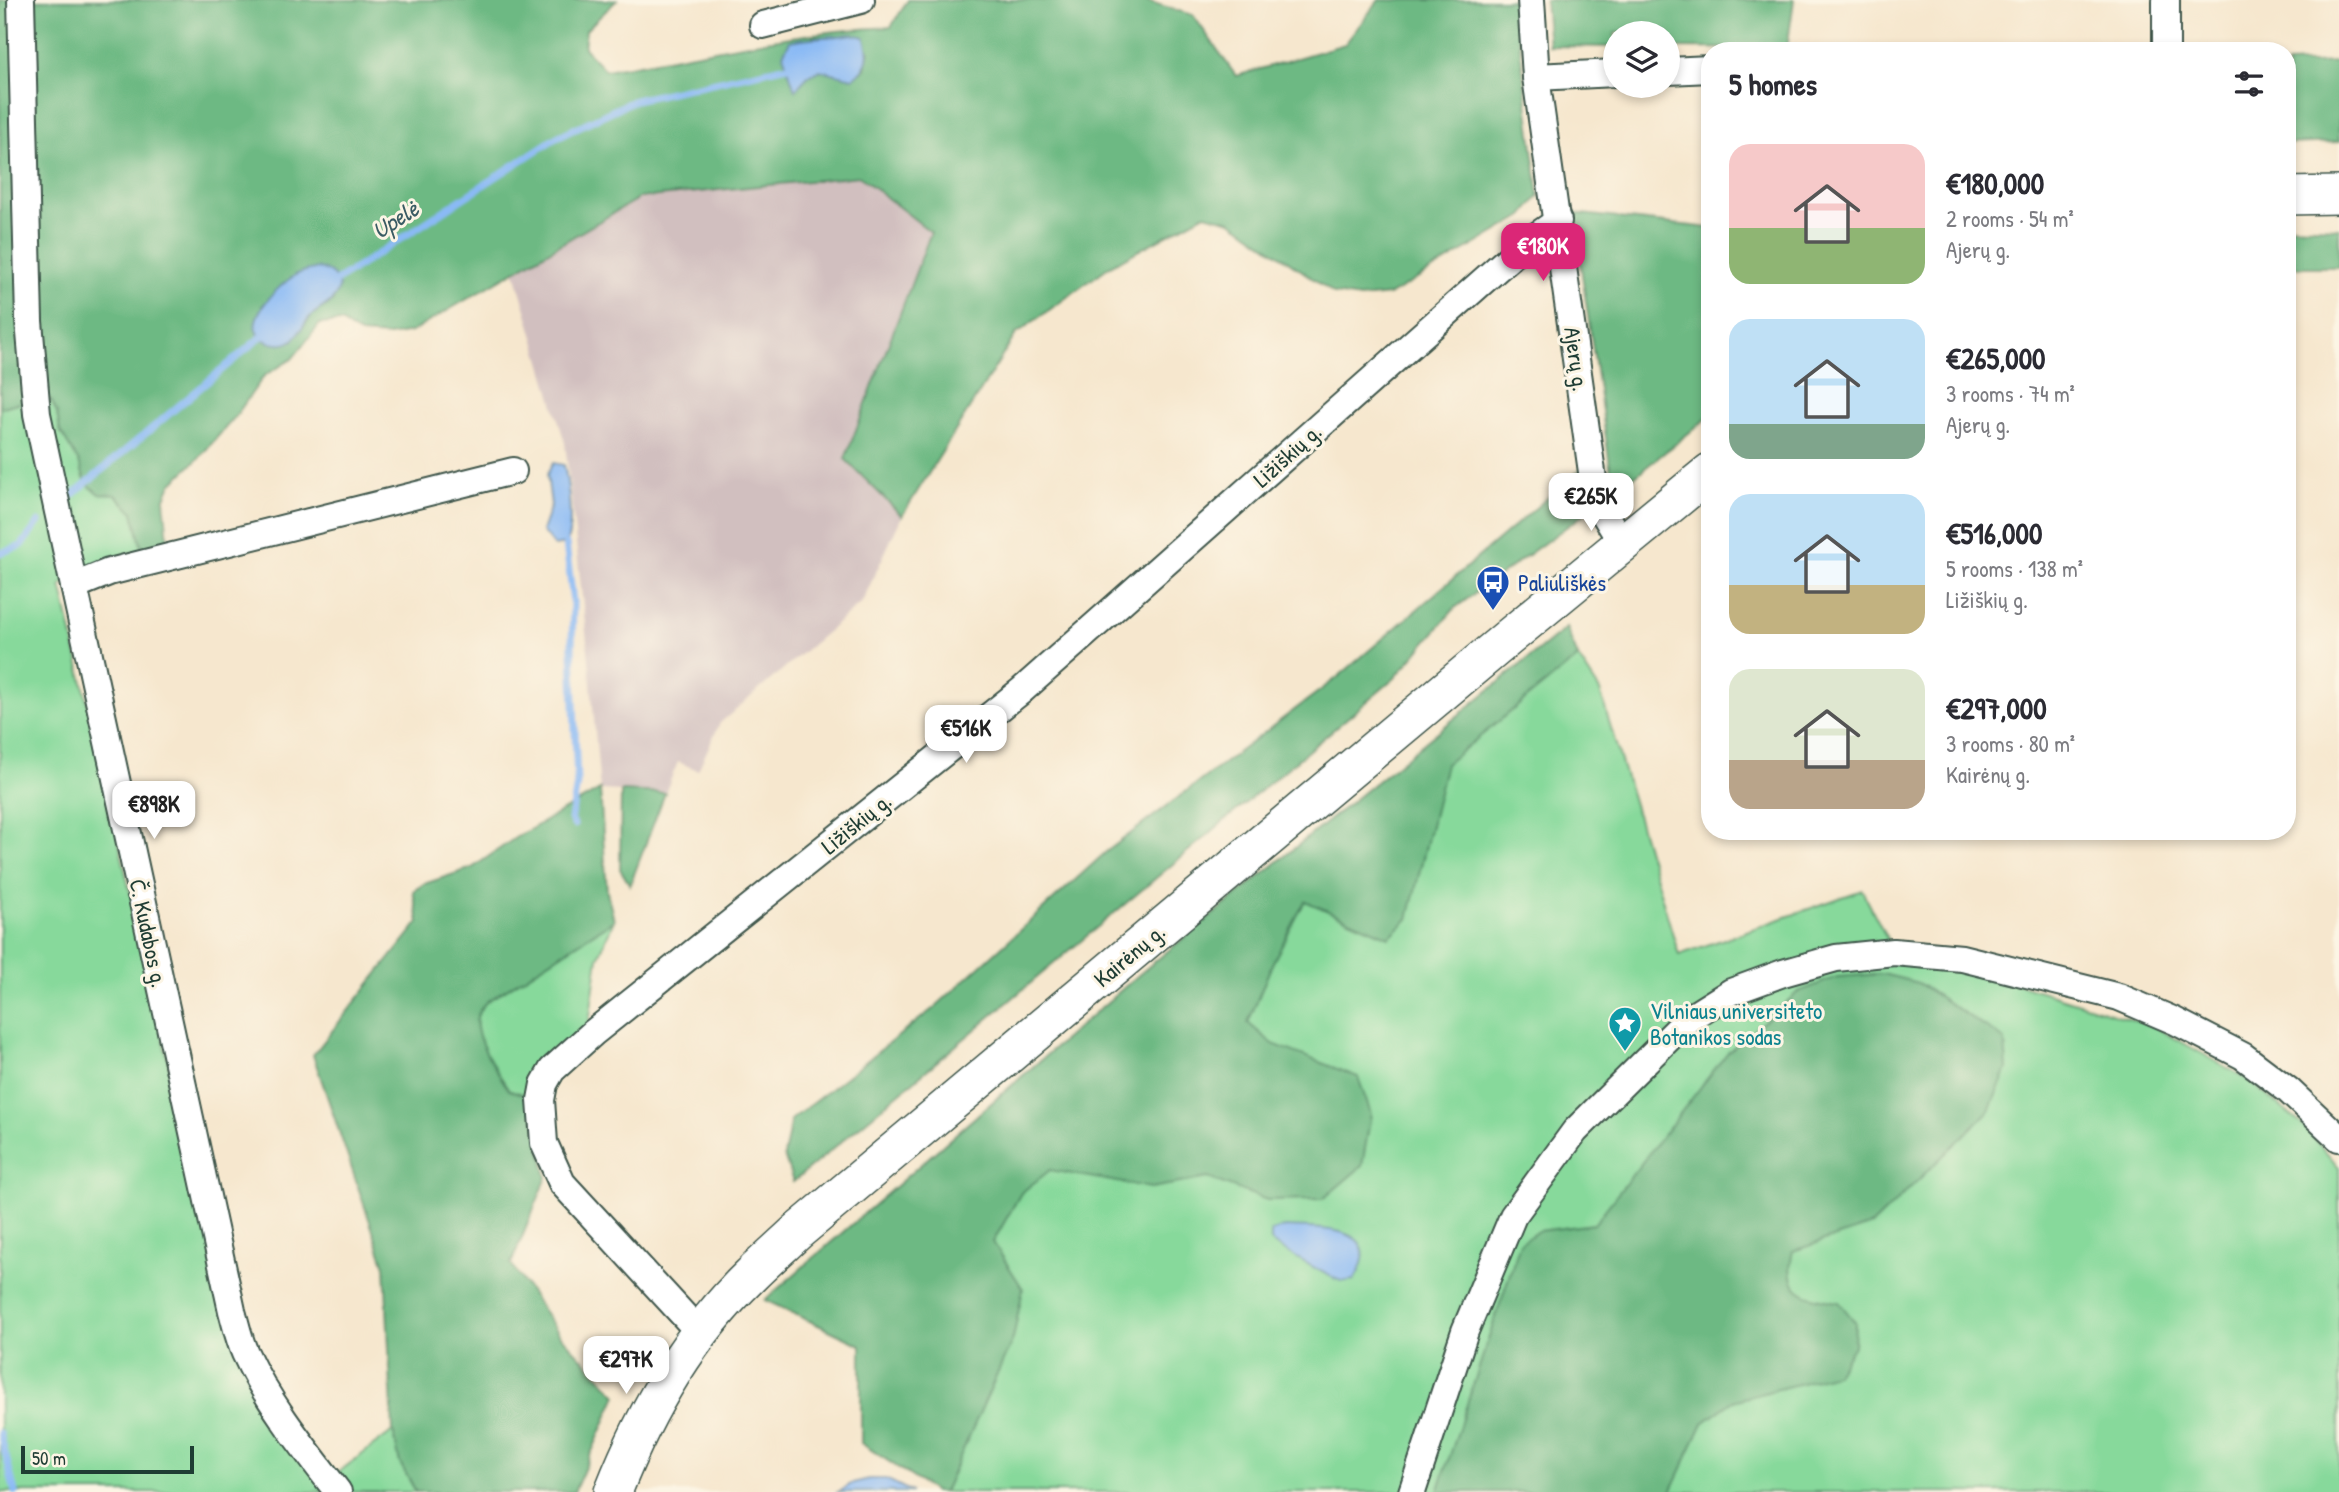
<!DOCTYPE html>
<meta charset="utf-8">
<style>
body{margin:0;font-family:"Patrick Hand",sans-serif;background:#f7f7f7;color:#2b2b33;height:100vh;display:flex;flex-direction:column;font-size:26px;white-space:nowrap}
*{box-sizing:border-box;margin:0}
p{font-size:23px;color:#7c7c81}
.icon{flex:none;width:38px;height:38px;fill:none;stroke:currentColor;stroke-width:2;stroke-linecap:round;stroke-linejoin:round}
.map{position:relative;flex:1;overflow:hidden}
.drawer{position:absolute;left:1701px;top:42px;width:595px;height:798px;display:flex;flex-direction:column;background:#fff;border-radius:28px;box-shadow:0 4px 10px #0003}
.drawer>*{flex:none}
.controls{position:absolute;left:1603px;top:21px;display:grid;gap:14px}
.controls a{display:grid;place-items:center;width:77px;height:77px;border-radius:50%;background:#fff;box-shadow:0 4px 10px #0003;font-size:35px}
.scale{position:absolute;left:21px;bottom:18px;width:173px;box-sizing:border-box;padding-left:7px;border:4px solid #1f3d34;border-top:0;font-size:19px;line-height:24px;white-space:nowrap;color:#1f3d34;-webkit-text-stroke:5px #fcf5e5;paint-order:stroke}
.price{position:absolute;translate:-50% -60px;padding:0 16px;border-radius:14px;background:#fff;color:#222;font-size:23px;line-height:46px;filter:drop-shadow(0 2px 4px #0008)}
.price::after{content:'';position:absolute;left:50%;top:42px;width:21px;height:16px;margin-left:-10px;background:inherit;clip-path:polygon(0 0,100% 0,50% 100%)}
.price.current{background:#db2777;color:#fff}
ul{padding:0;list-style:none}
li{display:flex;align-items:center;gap:21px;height:175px;padding:0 28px}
li span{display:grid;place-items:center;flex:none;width:196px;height:140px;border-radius:21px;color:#555}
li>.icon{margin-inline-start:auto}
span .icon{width:84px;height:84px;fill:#fffc;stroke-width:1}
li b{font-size:30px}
h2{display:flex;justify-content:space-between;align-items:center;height:84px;padding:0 28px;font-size:30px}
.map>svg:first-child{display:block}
.industrial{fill:#d1bfbf}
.green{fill:#87d99b;stroke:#538b68;stroke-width:2}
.forest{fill:#6db983;stroke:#467b5c;stroke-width:2;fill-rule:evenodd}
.water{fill:#8abaf5;stroke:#547c94;stroke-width:2}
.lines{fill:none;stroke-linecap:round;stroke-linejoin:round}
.stream{stroke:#8abaf5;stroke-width:7}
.minor-casing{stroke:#3f564b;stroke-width:30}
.secondary-casing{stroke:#3f564b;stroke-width:40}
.minor{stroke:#fff;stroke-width:26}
.secondary{stroke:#fff;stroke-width:37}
.labels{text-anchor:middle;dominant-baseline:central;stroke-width:6;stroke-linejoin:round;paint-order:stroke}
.street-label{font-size:23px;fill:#1f3d34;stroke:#fcf5e5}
.transit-label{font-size:23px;fill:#164399;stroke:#fcf5e5;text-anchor:start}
.culture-label{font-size:23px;fill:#0d838f;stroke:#fcf5e5;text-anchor:start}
.water-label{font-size:24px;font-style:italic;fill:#3a5c64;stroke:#fcf5e5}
</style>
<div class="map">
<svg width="2339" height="1492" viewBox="0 0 2339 1492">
<rect width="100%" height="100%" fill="#fcf5e5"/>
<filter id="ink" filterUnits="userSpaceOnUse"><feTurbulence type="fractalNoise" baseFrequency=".0143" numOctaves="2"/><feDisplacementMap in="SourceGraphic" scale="14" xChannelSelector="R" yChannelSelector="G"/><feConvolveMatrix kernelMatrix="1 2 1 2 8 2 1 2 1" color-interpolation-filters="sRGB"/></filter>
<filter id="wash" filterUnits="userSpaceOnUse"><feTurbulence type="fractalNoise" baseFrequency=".00686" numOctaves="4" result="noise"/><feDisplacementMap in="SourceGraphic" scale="28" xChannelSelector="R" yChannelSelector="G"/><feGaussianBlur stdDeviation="1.57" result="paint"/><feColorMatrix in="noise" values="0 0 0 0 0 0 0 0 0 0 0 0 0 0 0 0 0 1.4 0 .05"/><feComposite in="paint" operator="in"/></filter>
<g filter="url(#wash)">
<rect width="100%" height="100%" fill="#f6e7ce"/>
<!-- industrial -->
<path class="industrial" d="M859,176l72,56 -86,227 57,57 -40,86 -142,121 -22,47 -20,-8 -13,31 -65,-3 -11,-131 -24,-216 -51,-174 125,-71z"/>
<!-- green -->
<g class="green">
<path d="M51,400l6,13 3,18 19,31 7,21 13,11 17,1 17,17 9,37 -43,14 -38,22 163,726 100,181h-324v-1084l13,-4z"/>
<path d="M1566,628l12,29 22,34 79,264 183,-65 36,70 101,18 156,49 92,52 57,47 35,42v324h-1404l-74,-49v-98l-96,-45 377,-328z"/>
<path d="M614,920l-16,38 -9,65 -60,73 -20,-6c-11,-16 -37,-53 -32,-73 1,-5 6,-11 9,-15z"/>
<path d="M393,1431l7,32 16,29h-65l-15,-18z"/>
</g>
<!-- forest -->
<g class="forest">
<path d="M0,0h617l-31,30 -2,18 21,22c95,-16 190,-39 286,-43l17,-27h236l49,15 43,61 109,-32 34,-44h135l25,196 -16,20 -133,79 -30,3 -25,-4 -104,-73 -26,-7 -95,52 -94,68 -114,182 -57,-57 86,-227 -72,-56 -220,22 -228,134 -22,4 -29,-2 -19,-12 -21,2 -28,35 -28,17 -29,41 -37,42 -27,25 -7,16 4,40 -26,9 -9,-37 -17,-17 -17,-1 -13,-11 -7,-21 -19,-31 -3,-18 -6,-13 -38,4 -13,4zM852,34l17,16 -4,19 -12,9 -33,-8 -12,6 -13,13 18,-53 20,2zM298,274l39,6 2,7 -7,15 -19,12 -20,26 -31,-34z"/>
<path d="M1545,0h249l-7,49 -119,-1v-15h-53v14l-66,-1z"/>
<path d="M2339,62v80l-52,2v-80z"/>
<path d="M1573,213l137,15v188l-96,77z"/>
<path d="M2287,226l52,2v39h-52z"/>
<path d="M1580,470l4,44 -129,94 -60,70 -602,504 -9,-26 7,-36 143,-112 172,-156 232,-175z"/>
<path d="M1566,628l12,29 -132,107 -38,155 -19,18 -84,-36 -33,63 -24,59 25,21 85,33 13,37 -9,52 -39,33 -56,1 -59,-22 -57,10 -101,-18 -29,23 -28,49 30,47 -10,50 -69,153h-9l-74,-49v-98l-96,-45 377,-328z"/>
<path d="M600,790l7,102 7,28 -128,82c-3,4 -8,10 -9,15 -5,20 22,57 32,73l20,6 18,81 -36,87 49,71 57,60 -43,97h-158l-16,-29 -7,-32 -8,-165 -72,-211 106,-133 -6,-31 11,-7 48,-16 43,-30z"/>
<path d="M621,791l44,2 -35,92 -10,-16z"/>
<path d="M1883,974l35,9 87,57 2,29 -18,42 -117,114 -79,26c-11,41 11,46 46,51l16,20 -1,24 -18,28 -103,27 -30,22 -32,69h-233l82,-249 18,-12 56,-7 134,-172 70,-60 39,-15z"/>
</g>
<!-- water -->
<g class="water">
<path d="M852,34l12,3c7,18 4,30 -11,41l-33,-8 -12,6 -13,14 -12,-36 7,-13c21,-5 41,-3 62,-7z"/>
<path d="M318,268c12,3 18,7 21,19 -5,18 -18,19 -29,30 -7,7 -10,17 -17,23 -10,8 -33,4 -37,-10 -5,-19 26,-47 41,-56 6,-3 14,-4 21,-6z"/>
<path d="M553,463l11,2c4,18 10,63 2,79l-12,2 -12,-15 9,-26 -4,-31z"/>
<path d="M1284,1227c34,2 105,-2 70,53 -4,0 -8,2 -12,1 -6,0 -67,-35 -71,-40v-9z"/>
<path d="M869,1479h17l26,13h-74l15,-9z"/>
</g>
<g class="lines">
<!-- stream -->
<g class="stream">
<path d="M330,285l227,-148 78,-37 153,-34"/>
<path d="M71,496l196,-164"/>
<path d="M566,544l7,58 -1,46 5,136 -6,35 3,6"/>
<path d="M0,553l21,-7 18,-24"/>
<path d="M0,1433l15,59"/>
</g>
</g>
</g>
<g filter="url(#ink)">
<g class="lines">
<defs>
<g id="minor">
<path d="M21,0l8,321 8,93 37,172"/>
<path d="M1531,0l5,77 57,402 10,33 20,33"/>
<path d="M763,25l98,-25"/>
<path d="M2166,51v-51"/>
<path d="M1668,71l42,-2"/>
<path d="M1536,77l79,-4"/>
<path d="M700,1333l-138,-150 -18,-40 -3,-43 3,-16 8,-14 41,-37 428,-342 505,-448 32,-22"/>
<path d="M338,1492c-34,-44 -70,-89 -93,-139 -6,-13 -9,-28 -13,-42l-158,-725 35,-14 404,-101"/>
<path d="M1412,1492l53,-161 48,-115 62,-85 113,-112 43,-27 52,-19 53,-15 58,-6 68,6 157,39 56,24 68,35 45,34 51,48"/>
</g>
<g id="secondary">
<path d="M2287,196l52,-1"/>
<path d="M613,1492c31,-79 76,-157 137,-216 15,-15 31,-29 47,-44l712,-595 201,-165"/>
</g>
</defs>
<!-- minor casing -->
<use href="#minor" class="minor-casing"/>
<!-- secondary casing -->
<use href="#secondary" class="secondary-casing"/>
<!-- minor -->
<use href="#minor" class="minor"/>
<!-- secondary -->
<use href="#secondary" class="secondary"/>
</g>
</g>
<!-- icons -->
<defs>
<symbol id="bus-pin" viewBox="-11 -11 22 30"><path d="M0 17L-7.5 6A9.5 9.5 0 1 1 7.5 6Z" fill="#1a4fb4" stroke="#fcf5e5"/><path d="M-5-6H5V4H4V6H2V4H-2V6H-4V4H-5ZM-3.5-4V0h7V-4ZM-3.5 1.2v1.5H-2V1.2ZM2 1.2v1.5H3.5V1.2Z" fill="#fff"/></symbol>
<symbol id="sight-pin" viewBox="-11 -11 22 30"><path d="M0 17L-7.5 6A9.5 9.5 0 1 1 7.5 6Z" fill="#0f9aa8" stroke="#fcf5e5"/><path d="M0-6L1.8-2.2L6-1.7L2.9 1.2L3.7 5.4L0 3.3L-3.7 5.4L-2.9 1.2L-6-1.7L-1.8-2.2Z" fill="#fff"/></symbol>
</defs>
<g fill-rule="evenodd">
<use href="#bus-pin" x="1474" y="563" width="38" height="52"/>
<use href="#sight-pin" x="1606" y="1004" width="38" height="52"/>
</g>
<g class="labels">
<!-- street labels -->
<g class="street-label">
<text transform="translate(1577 359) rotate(82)">Ajerų g.</text>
<text transform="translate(1287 455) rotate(-42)">Ližiškių g.</text>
<text transform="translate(856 823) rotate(-39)">Ližiškių g.</text>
<text transform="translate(149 933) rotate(78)">Č. Kudabos g.</text>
<text transform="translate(1129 955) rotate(-40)">Kairėnų g.</text>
</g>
<!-- transit labels -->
<g class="transit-label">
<text x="1518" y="582">Paliuliškės</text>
</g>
<!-- culture labels -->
<g class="culture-label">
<text x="1650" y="1010">Vilniaus universiteto<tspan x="1650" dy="26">Botanikos sodas</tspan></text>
</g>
<!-- water labels -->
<g class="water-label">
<text transform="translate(395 219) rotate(-33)">Upelė</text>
</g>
</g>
</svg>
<div class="controls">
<a><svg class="icon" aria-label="layers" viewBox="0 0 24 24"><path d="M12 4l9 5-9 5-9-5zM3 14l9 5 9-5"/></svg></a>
</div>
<div class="scale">50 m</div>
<b class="price current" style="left:1543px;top:283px">€180K</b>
<b class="price" style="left:1591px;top:533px">€265K</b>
<b class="price" style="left:966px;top:765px">€516K</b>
<b class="price" style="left:154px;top:841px">€898K</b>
<b class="price" style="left:626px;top:1396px">€297K</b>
<section class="drawer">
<h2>5 homes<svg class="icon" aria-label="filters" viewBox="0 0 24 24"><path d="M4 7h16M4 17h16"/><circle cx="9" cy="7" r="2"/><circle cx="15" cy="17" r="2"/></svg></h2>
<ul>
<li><span style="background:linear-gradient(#f6c9c9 60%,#8fb573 0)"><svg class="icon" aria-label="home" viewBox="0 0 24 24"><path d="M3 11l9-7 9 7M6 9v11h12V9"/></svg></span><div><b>€180,000</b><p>2 rooms · 54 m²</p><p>Ajerų g.</p></div></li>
<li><span style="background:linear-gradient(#bfe0f5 75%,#7fa58c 0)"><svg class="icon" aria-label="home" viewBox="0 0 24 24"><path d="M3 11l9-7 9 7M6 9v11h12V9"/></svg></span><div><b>€265,000</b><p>3 rooms · 74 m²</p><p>Ajerų g.</p></div></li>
<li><span style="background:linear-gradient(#bfe0f5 65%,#c2b280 0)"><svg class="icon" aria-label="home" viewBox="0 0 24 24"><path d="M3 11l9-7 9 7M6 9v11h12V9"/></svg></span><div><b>€516,000</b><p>5 rooms · 138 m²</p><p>Ližiškių g.</p></div></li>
<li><span style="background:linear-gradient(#dfe7d0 65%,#b9a48a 0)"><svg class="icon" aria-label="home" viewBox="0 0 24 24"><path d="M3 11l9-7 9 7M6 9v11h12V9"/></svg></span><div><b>€297,000</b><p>3 rooms · 80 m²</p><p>Kairėnų g.</p></div></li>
</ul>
</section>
</div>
